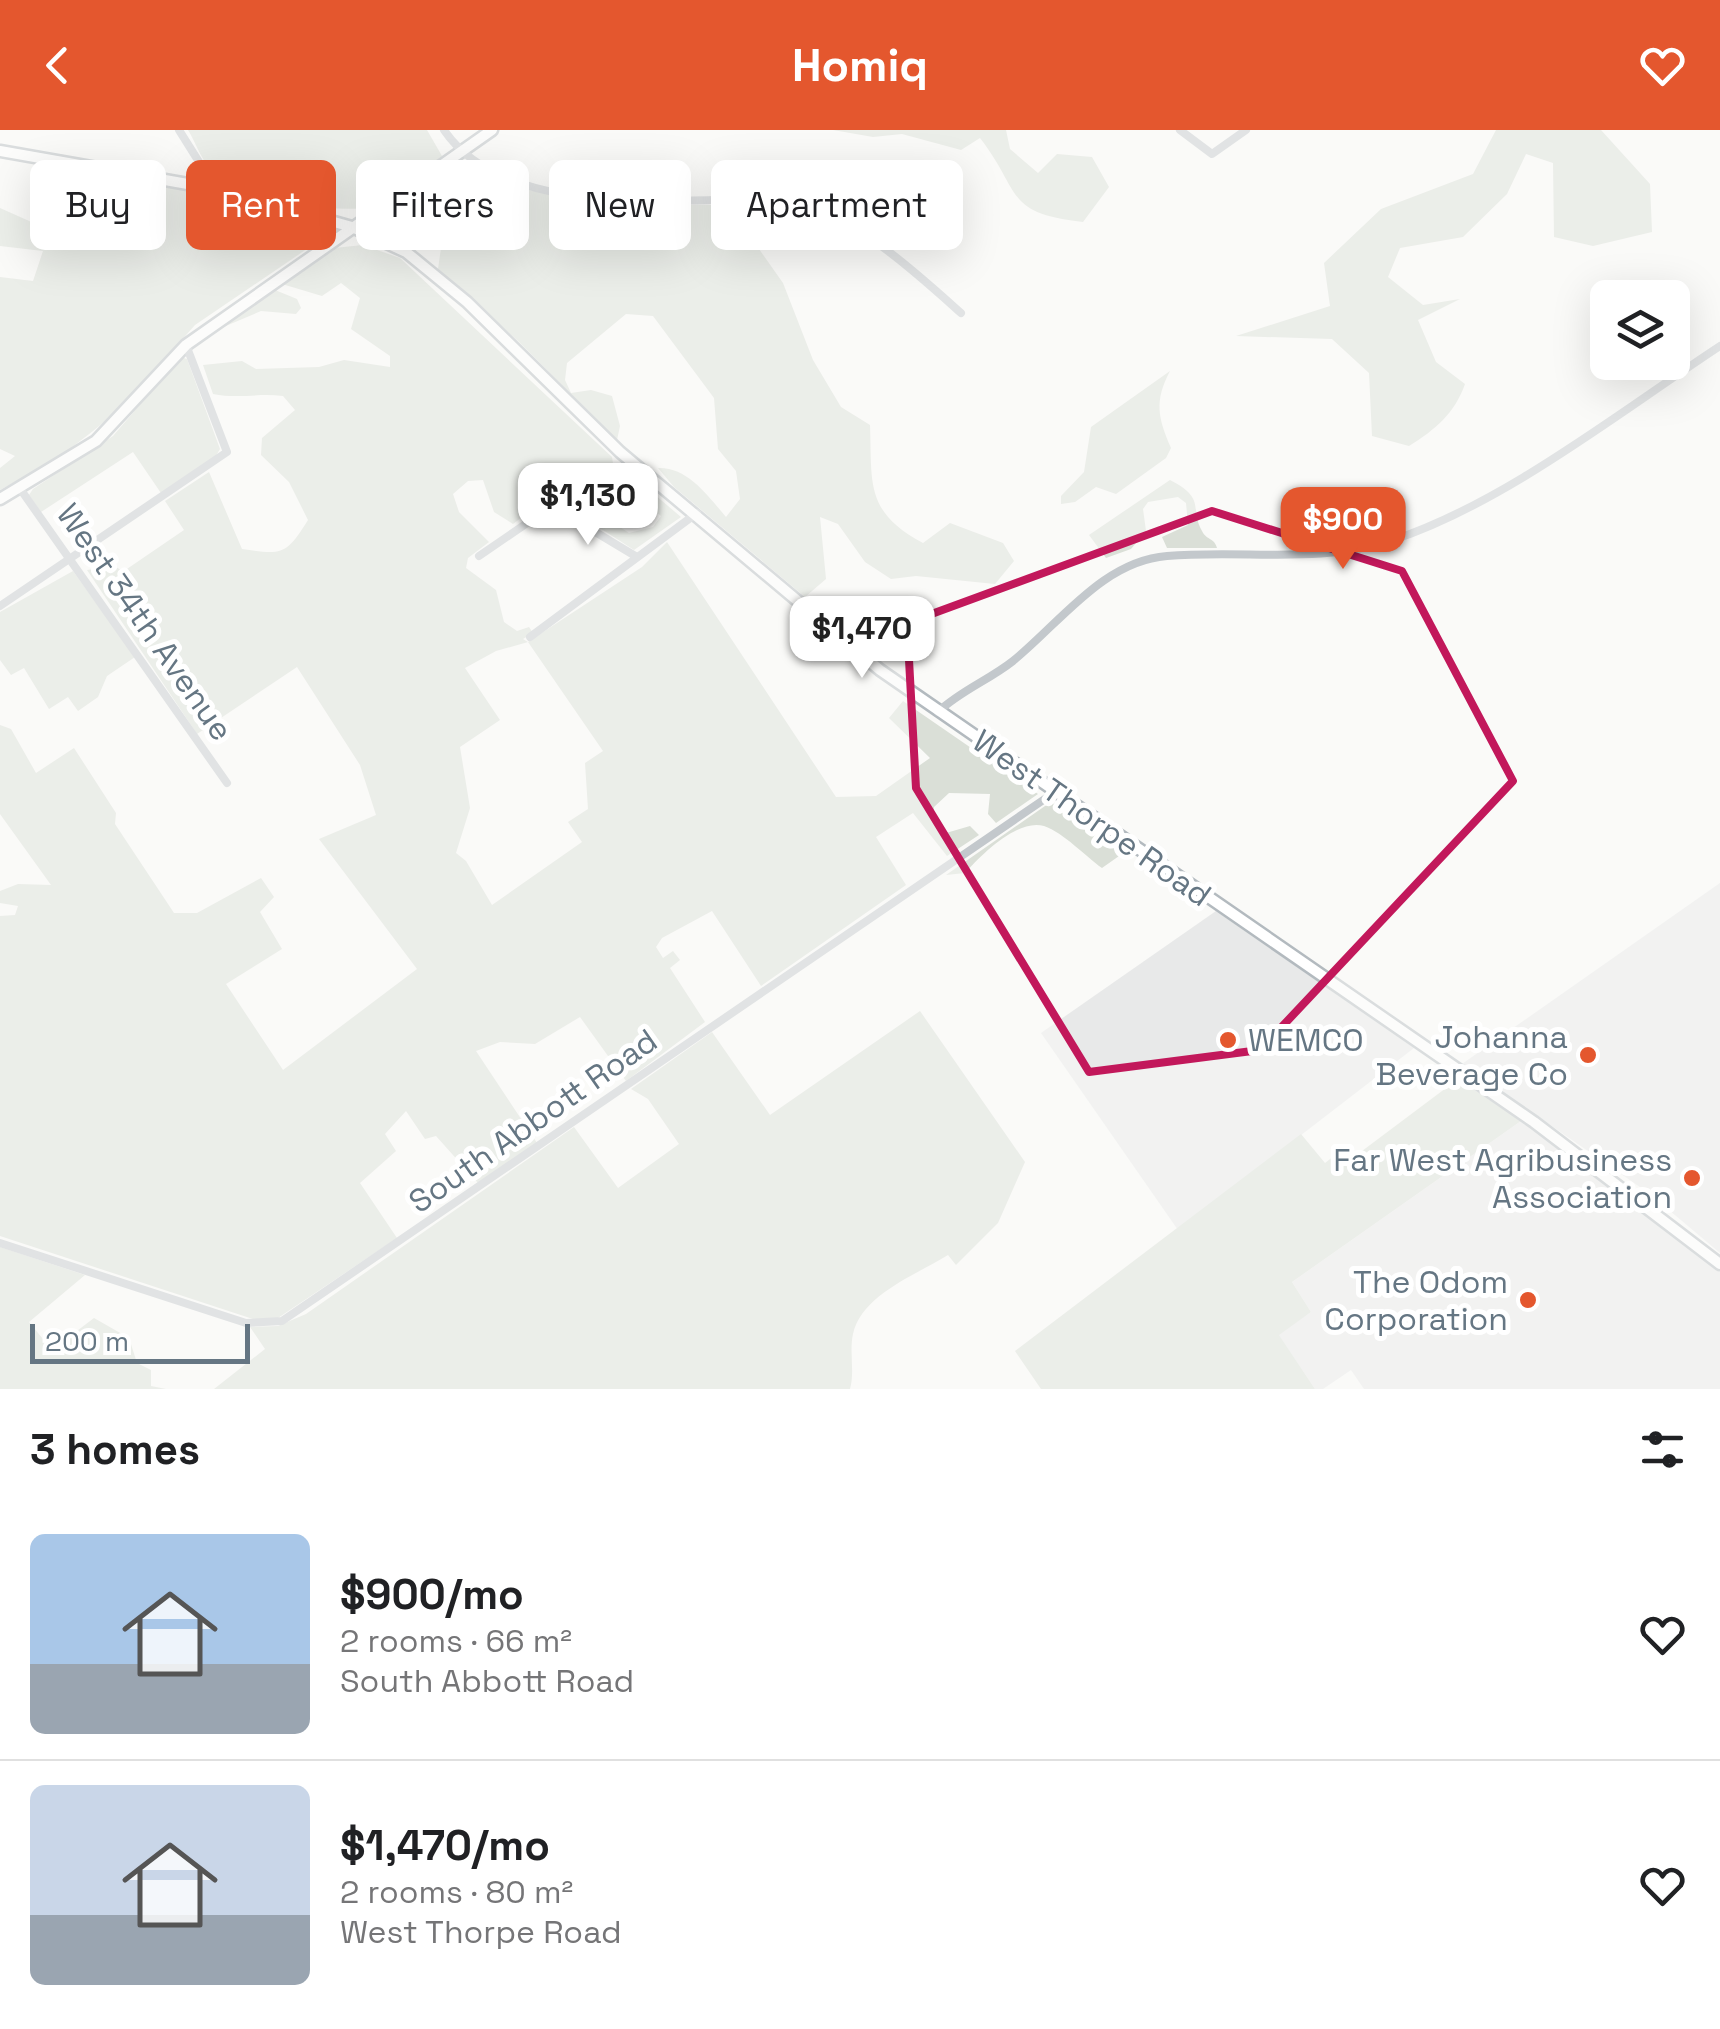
<!DOCTYPE html>
<meta charset="utf-8">
<style>
body{margin:0;font-family:"Space Grotesk",sans-serif;background:#f2f2f2;color:#202124;height:100vh;display:flex;flex-direction:column;font-size:38px;white-space:nowrap}
*{box-sizing:border-box;margin:0}
p{font-size:32px;color:#757577}
.icon{flex:none;width:55px;height:55px;fill:none;stroke:currentColor;stroke-width:2;stroke-linecap:round;stroke-linejoin:round}
.map{position:relative;height:1259px;overflow:hidden}
.side{display:flex;flex-direction:column;background:#fff;flex:1}
.side>*{flex:none}
.hud{position:absolute;left:30px;top:30px;width:1000px;height:90px;display:flex;gap:20px}
.buttons{position:absolute;left:1590px;top:150px;display:grid;gap:20px}
.buttons a{display:grid;place-items:center;width:100px;height:100px;border-radius:15px;background:#fff;box-shadow:0 10px 40px #0002;font-size:50px}
.scale{position:absolute;left:30px;bottom:25px;width:220px;box-sizing:border-box;padding-left:10px;border:5px solid #657683;border-top:0;font-size:28px;line-height:35px;white-space:nowrap;color:#657683;-webkit-text-stroke:8px #fff;paint-order:stroke}
.price{position:absolute;translate:-50% -85px;padding:0 22px;border-radius:20px;background:#fff;color:#222;font-size:32px;line-height:65px;filter:drop-shadow(0 2px 5px #0008)}
.price::after{content:'';position:absolute;left:50%;top:60px;width:30px;height:22px;margin-left:-15px;background:inherit;clip-path:polygon(0 0,100% 0,50% 100%)}
.price.selected{background:#e4572e;color:#fff}
ul{padding:0;list-style:none}
li{display:flex;align-items:center;gap:30px;height:250px;padding:0 30px}
li+li{border-top:2px solid #e0e0e0}
li span{display:grid;place-items:center;flex:none;width:280px;height:200px;border-radius:15px;color:#555}
li>.icon{margin-inline-start:auto}
span .icon{width:120px;height:120px;fill:#fffc;stroke-width:1}
li b{font-size:42px}
h2{display:flex;justify-content:space-between;align-items:center;height:120px;padding:0 30px;font-size:42px}
.tag{padding:0 35px;border-radius:15px;background:#fff;box-shadow:0 10px 40px #0002;font-size:35px;line-height:90px}
.tag.selected{background:#e4572e;color:#fff}
header{display:flex;justify-content:space-between;align-items:center;height:130px;padding:0 30px;background:#e4572e;color:#fff;font-size:45px;font-weight:800}
.map>svg:first-child{display:block}
.built{fill:#e8e9e9}
.green{fill:#dadfd7;fill-rule:evenodd}
.lines{fill:none;stroke-linecap:round;stroke-linejoin:round}
.secondary-casing{stroke:#b3babf;stroke-width:15}
.street{stroke:#c3c8cc;stroke-width:8}
.secondary{stroke:#fff;stroke-width:10}
.marked{fill:none;stroke:#c2185b;stroke-width:8;stroke-linejoin:round}
.poi-dot{fill:#e4572e;stroke:#fff;stroke-width:4}
.labels{text-anchor:middle;dominant-baseline:central;stroke-width:10;stroke-linejoin:round;paint-order:stroke}
.street-label{font-size:32px;fill:#657683;stroke:#fff}
.poi-label{font-size:32px;fill:#657683;stroke:#fff;text-anchor:end}
</style>
<header><svg class="icon" aria-label="back" viewBox="0 0 24 24"><path d="M15 5l-7 7 7 7"/></svg>Homiq<svg class="icon" aria-label="heart" viewBox="0 0 24 24"><path d="M12 20l-8-8c-3-5 5-10 8-4 3-6 11-1 8 4z"/></svg></header>
<div class="map">
<svg width="1720" height="1259" viewBox="0 0 1720 1259">
<rect width="100%" height="100%" fill="#fafaf8"/>
<!-- built -->
<g class="built">
<path d="M1720,753v370l-70,-59 -188,-130z"/>
<path d="M1216,781l198,137 -236,182 -137,-197z"/>
<path d="M1521,991l115,82 84,69v117h-356l-13,-19 -28,19h-8l-37,-55 33,-22 -19,-30z"/>
</g>
<!-- green -->
<g class="green">
<path d="M188,0h239l15,26c-20,15 -45,42 -68,50 -32,10 -132,-8 -158,-30 -12,-10 -20,-33 -28,-46z"/>
<path d="M833,0h173l4,19 28,24 19,-19 35,3 17,30 -26,35c-80,-9 -61,-30 -103,-84l-19,12 -59,-16 -29,3z"/>
<path d="M1496,0h105l49,54 2,48 -59,14 -39,-9 -1,-74 -27,-9 -19,40 -44,43 -63,11 -12,29 35,28 37,-6 -42,21 18,42 29,22c-10,29 -30,46 -56,62l-37,-10 -3,-63 -37,-34 -96,-3 94,-30 -6,-43 57,-54 92,-35z"/>
<path d="M457,33l67,26 82,16h154l9,15 -10,29 24,34 30,77 28,47 29,18c2,59 -5,87 53,118l27,-20 53,20 11,18 -19,23 -79,-8 -25,3 -26,-17 -27,-38 -18,-7 6,62 -21,18 -131,-110 -16,-19c30,-1 50,28 68,49l14,-18 -4,-28 -18,-22 -4,-51 -61,-82 -27,-2 -59,49 -2,17 6,13 20,-3 21,6 8,30 -3,14 -99,-99 -80,-72 3,-21 51,-49 -44,-14 -8,-9z"/>
<path d="M80,43c59,11 203,24 240,67l-125,85 -73,82 -29,24 -35,27 -58,32v-22l15,-12 -15,-7v-172l33,4 10,-30 -43,-5v-38l56,25z"/>
<path d="M363,115l37,13 212,199 2,13 -27,35 42,28 24,-6 8,-11 -41,-33 8,-11 53,45 -47,33 -76,-49 -19,3 -26,20 -19,-12 -11,-32 -15,1 -15,13 6,18 30,30 -21,16 -2,10 30,22 8,32 13,9 12,-4 4,6 -10,6 5,3 114,-75 25,-25 169,255 40,-1 54,-38 -41,-40 14,-17 135,93 -42,29 -8,-9 2,-20 -41,-1 -15,14v10l12,16 24,-7 9,9 -32,21 -34,-43 -37,24 30,48 -145,101 -49,-75 -50,27 -6,9 7,11 10,-7 7,9 -10,8 35,54 -79,59 -46,-64 -45,27 -35,-2 -24,9 61,92 -59,40 -42,-47 -11,3 -19,-28 -21,23 11,17 -36,32 37,55 -119,80 -22,2 -256,-84v-320l15,-1 3,-9 -18,-3v-12l18,-7 33,1 -51,-71v-89l11,4 25,44 38,-25 42,65 -1,11 59,89h23l64,-35 13,19 -14,15 22,37 -56,35 57,86 134,-101 -98,-130 57,-24 -16,-50 -63,-98 -100,67 -110,-164 26,-4 11,5 60,-41 -19,-29 44,-29 33,77c41,6 44,6 66,-29l-19,-38 -28,-27 1,-17 33,-28 -12,-14c-25,-3 -45,3 -70,-2l-10,-29 39,-4 14,8 63,-2 25,-7 46,7v-11l-39,-27 9,-31 -19,-15 -19,13 -40,-12 52,-36zM528,512l75,109 -18,12 3,46 -20,13 14,20 -90,63 -26,-44 -10,-8 14,-45 -10,-61 40,-27 -35,-52 31,-17z"/>
<path d="M275,160l22,9 4,9 -5,6 -35,-3 -40,17z"/>
<path d="M181,227l6,2 33,90 -6,10 -51,37 -30,-44 -92,60 -12,-17 4,-6 80,-53z"/>
<path d="M1170,241c-16,30 -12,47 1,77l-5,10 -50,36 -20,-7 -21,15 -14,2v-8l23,-24 7,-45z"/>
<path d="M1170,350c37,19 19,28 32,51 5,10 12,6 15,17h-50l-5,-11 26,-12 -2,-22 -8,-6 -30,5 -5,7 3,22 -15,18 -25,9 -17,-23z"/>
<path d="M73,441l62,86 -28,19 -9,21 -20,14 -10,-14 -19,12 -25,-41 -13,7 -11,-15v-48z"/>
<path d="M1060,672l69,47 -27,19c-17,-12 -38,-35 -58,-42 -26,-8 -63,29 -79,47l-19,2 99,-69z"/>
<path d="M920,881l105,151 -27,61 -42,42 -8,-10c-30,19 -86,39 -95,79 -4,18 2,37 -3,55h-636l51,-40 -15,-22 28,-1 28,-12 268,-187 44,61 61,-44 -31,-45 -17,-10 81,-57 58,83z"/>
<path d="M1458,949l63,42 -229,161 19,30 -32,23 36,54h-274l-26,-38 286,-217 24,29 19,-15 10,9z"/>
<path d="M0,1117l85,28 -56,47 23,28 42,-32 35,20 8,25 14,7v16l15,3h-166z"/>
</g>
<g class="lines">
<defs>
<g id="secondary">
<path d="M0,21l216,38 136,38 54,25 61,50 153,150 260,218 654,452 186,142"/>
<path d="M0,369l96,-58 90,-96 306,-215"/>
</g>
</defs>
<!-- secondary casing -->
<use href="#secondary" class="secondary-casing"/>
<!-- street -->
<g class="street">
<path d="M179,0l37,59"/>
<path d="M444,0c52,77 187,72 269,70 27,0 59,-5 84,2 63,19 116,68 164,111"/>
<path d="M1180,0l32,24 34,-24"/>
<path d="M21,360l206,293"/>
<path d="M479,426l73,-50 85,51"/>
<path d="M0,476l227,-154 -41,-107"/>
<path d="M530,507l167,-124"/>
<path d="M938,582c22,-21 51,-32 75,-51 47,-38 90,-100 154,-105 77,-7 151,9 226,-16 112,-37 228,-129 327,-194"/>
<path d="M0,1113l246,80 36,-2 773,-529"/>
</g>
<!-- secondary -->
<use href="#secondary" class="secondary"/>
</g>
<!-- marked area -->
<path d="M0 0H1720V1259H0ZM1212,381l190,60 111,210 -253,269 -171,22 -173,-284 -9,-165z" fill="#fafaf8" fill-opacity=".55" fill-rule="evenodd"/>
<path class="marked" d="M1212,381l190,60 111,210 -253,269 -171,22 -173,-284 -9,-165z"/>
<!-- markers -->
<g class="poi-dot">
<circle cx="1228" cy="910" r="10"/>
<circle cx="1588" cy="925" r="10"/>
<circle cx="1692" cy="1048" r="10"/>
<circle cx="1528" cy="1170" r="10"/>
</g>
<g class="labels">
<!-- street labels -->
<g class="street-label">
<text transform="translate(145 492) rotate(55)">West 34th Avenue</text>
<text transform="translate(1092 688) rotate(35)">West Thorpe Road</text>
<text transform="translate(533 991) rotate(-35)">South Abbott Road</text>
</g>
<!-- poi labels -->
<g class="poi-label">
<text x="1568" y="907">Johanna<tspan x="1568" dy="37">Beverage Co</tspan></text>
<text x="1248" y="910" text-anchor="start">WEMCO</text>
<text x="1672" y="1030">Far West Agribusiness<tspan x="1672" dy="37">Association</tspan></text>
<text x="1508" y="1152">The Odom<tspan x="1508" dy="37">Corporation</tspan></text>
</g>
</g>
</svg>
<div class="buttons">
<a><svg class="icon" aria-label="layers" viewBox="0 0 24 24"><path d="M12 4l9 5-9 5-9-5zM3 14l9 5 9-5"/></svg></a>
</div>
<div class="scale">200 m</div>
<b class="price" style="left:588px;top:418px">$1,130</b>
<b class="price selected" style="left:1343px;top:442px">$900</b>
<b class="price" style="left:862px;top:551px">$1,470</b>
<div class="hud">
<a class="tag">Buy</a>
<a class="tag selected">Rent</a>
<a class="tag">Filters</a>
<a class="tag">New</a>
<a class="tag">Apartment</a>
</div>
</div>
<section class="side">
<h2>3 homes<svg class="icon" aria-label="filters" viewBox="0 0 24 24"><path d="M4 7h16M4 17h16"/><circle cx="9" cy="7" r="2"/><circle cx="15" cy="17" r="2"/></svg></h2>
<ul>
<li><span style="background:linear-gradient(#a9c7e8 65%,#9aa5b1 0)"><svg class="icon" aria-label="home" viewBox="0 0 24 24"><path d="M3 11l9-7 9 7M6 9v11h12V9"/></svg></span><div><b>$900/mo</b><p>2 rooms · 66 m²</p><p>South Abbott Road</p></div><svg class="icon" aria-label="heart" viewBox="0 0 24 24"><path d="M12 20l-8-8c-3-5 5-10 8-4 3-6 11-1 8 4z"/></svg></li>
<li><span style="background:linear-gradient(#c9d6e8 65%,#9aa5b1 0)"><svg class="icon" aria-label="home" viewBox="0 0 24 24"><path d="M3 11l9-7 9 7M6 9v11h12V9"/></svg></span><div><b>$1,470/mo</b><p>2 rooms · 80 m²</p><p>West Thorpe Road</p></div><svg class="icon" aria-label="heart" viewBox="0 0 24 24"><path d="M12 20l-8-8c-3-5 5-10 8-4 3-6 11-1 8 4z"/></svg></li>
</ul>
</section>
